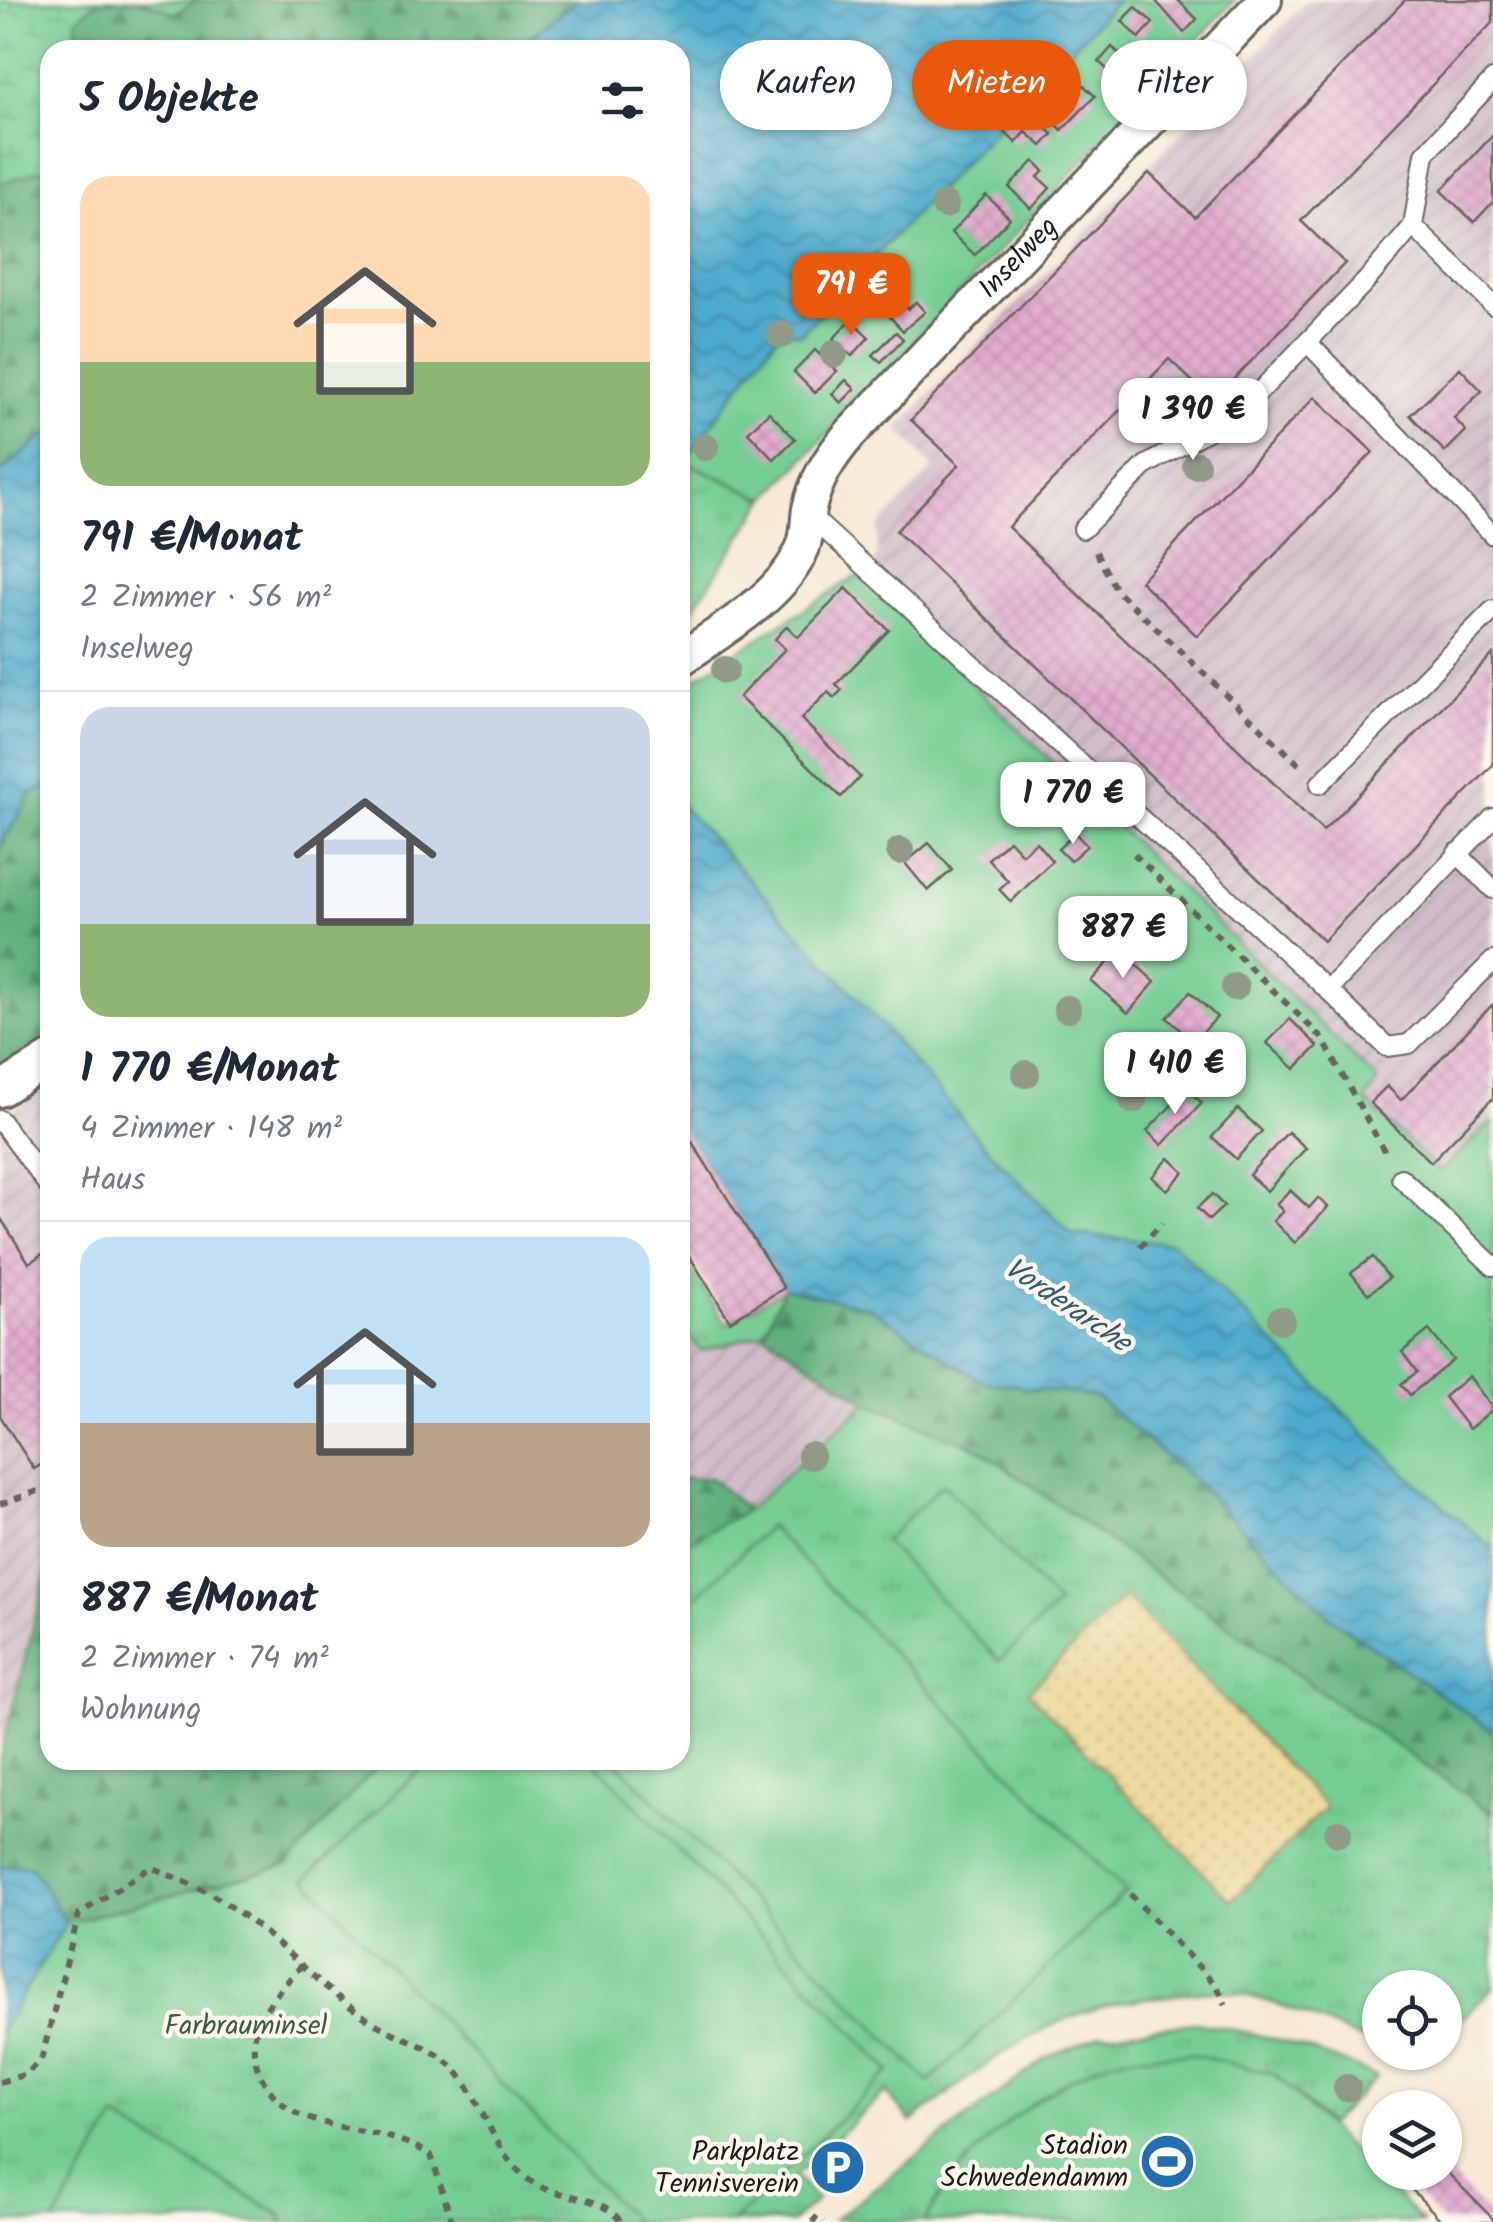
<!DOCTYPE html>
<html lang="de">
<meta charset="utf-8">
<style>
body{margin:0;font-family:Kalam,sans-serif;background:#f2f2f3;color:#1f2937;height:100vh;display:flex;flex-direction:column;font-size:38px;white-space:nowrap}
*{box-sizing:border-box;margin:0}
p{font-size:32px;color:#747a83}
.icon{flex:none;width:55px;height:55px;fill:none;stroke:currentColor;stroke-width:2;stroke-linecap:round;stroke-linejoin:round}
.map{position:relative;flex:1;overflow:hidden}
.side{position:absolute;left:40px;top:40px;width:650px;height:1730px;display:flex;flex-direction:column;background:#fff;border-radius:30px;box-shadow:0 2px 8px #0004}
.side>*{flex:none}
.hud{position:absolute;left:720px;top:40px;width:622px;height:90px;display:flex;gap:20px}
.fabs{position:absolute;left:1362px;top:1970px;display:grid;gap:20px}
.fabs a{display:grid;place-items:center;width:100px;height:100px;border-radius:50%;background:#fff;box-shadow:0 2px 8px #0004;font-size:50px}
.price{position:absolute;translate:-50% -85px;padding:0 22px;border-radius:20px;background:#fff;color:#222;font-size:32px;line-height:65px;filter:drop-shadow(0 2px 5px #0008)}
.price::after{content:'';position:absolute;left:50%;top:60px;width:30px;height:22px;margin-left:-15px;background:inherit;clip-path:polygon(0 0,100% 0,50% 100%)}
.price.current{background:#ea580c;color:#fff}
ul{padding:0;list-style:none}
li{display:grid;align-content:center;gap:20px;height:530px;padding:0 40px}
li+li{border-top:2px solid #e0e1e3}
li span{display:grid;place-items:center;height:310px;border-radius:30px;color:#555}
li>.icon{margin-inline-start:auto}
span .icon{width:180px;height:180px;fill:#fffc;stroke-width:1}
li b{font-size:42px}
h2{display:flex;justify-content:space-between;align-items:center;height:120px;padding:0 40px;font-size:42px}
.tag{padding:0 35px;border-radius:45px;background:#fff;box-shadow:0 2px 8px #0004;font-size:35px;line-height:90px}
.tag.current{background:#ea580c;color:#fff}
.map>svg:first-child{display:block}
.industrial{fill:url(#industrial-furrows)}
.grass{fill:url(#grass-tufts);stroke:#497558;stroke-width:2.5}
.forest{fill:url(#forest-firs);stroke:#3e664c;stroke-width:2.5}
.wetland{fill:url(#wetland-marsh);stroke:#497558;stroke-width:2.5}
.sand{fill:url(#sand-dots);stroke:#857b5d;stroke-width:2.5}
.garden{fill:#76ce93;stroke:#497558;stroke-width:2.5}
.water{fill:url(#water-waves);stroke:#346374;stroke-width:2.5}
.building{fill:url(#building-cross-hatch)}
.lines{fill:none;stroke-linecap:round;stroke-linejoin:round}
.lane-casing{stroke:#69645d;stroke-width:22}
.street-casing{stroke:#69645d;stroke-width:38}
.path{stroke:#69645d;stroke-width:6;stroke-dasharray:8 8;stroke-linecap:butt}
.lane{stroke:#fff;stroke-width:18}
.street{stroke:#fff;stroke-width:32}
.tree{fill:#909a86}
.labels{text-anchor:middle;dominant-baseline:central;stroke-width:9;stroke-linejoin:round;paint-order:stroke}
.street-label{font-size:28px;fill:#1c1c1c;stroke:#fbf7ec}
.park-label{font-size:28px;fill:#3c5a46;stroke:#fbf7ec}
.poi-label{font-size:28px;fill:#1c1c1c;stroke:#fbf7ec;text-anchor:end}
.water-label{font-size:30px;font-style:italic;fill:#325c6b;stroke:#fbf7ec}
</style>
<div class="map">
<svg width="1493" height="2222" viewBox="0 0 1493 2222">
<defs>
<pattern id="industrial-furrows" width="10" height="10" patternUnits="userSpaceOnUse" patternTransform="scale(2.5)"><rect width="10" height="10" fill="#d1bdc9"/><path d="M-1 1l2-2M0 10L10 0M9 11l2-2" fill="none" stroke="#b3a2ac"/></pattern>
<pattern id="grass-tufts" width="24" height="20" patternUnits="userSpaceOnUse" patternTransform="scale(2.5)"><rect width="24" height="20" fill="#76ce93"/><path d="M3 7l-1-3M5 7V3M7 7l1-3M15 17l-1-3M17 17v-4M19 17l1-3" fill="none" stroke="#66b07e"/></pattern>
<pattern id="forest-firs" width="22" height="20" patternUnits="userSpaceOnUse" patternTransform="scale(2.5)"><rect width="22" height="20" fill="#60b17d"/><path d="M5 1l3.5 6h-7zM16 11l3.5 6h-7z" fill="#4e8f66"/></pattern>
<pattern id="wetland-marsh" width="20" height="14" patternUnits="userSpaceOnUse" patternTransform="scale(2.5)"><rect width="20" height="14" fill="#76ce93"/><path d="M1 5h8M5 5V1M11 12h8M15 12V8" fill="none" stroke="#66b07e"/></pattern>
<pattern id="sand-dots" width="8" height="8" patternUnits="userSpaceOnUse" patternTransform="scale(2.5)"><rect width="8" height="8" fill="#eeda9e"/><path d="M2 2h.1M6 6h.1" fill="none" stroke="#ccba88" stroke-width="1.8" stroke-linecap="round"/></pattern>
<pattern id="water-waves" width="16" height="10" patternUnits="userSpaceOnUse" patternTransform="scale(2.5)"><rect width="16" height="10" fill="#4daacc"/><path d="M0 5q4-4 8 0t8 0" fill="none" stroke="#3f8aa5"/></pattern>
<pattern id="building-cross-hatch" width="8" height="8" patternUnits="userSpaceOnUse" patternTransform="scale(2.5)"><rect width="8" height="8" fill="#e2adcf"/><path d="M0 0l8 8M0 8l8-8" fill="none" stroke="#c194b1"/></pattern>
</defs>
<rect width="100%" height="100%" fill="#fbf7ec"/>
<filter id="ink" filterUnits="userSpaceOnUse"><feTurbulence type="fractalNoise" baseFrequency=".01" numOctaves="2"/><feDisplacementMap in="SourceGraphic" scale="20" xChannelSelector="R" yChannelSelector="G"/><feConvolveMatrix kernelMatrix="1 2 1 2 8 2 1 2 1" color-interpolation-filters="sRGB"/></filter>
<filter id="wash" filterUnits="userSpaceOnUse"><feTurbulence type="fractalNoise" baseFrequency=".0048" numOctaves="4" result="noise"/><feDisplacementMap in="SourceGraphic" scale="40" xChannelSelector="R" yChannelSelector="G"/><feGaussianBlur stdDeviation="2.25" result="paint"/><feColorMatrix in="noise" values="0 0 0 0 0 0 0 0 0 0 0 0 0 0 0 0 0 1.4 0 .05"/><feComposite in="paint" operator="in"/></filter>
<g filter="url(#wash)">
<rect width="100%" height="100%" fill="#f7e9d5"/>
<!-- industrial -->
<g class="industrial">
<path d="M1308,0h185v1121l-53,52 -75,-72 12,-20 -517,-507 17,-15 1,-32 56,-59 -36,-40z"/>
<path d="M50,1084v476l-50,198v-638z"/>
<path d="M680,1328l22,23 62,-18 103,69 -120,108 -36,-32h-31z"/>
</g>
<!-- grass -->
<g class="grass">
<path d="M684,461l82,38 -86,129v-160z"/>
<path d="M680,1253l47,71 57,-36 -20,45 -62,18 -22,-23z"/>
<path d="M867,1402l111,46 515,366v174l-48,48v-48h-65v60c-47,-20 -108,-52 -159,-57 -17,-1 -37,3 -54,5 -117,10 -167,58 -256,126l-25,-30 -91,83 22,25 -25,22h-60l158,-151 -298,-311h23l314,322 196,-190 -355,-365 -90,86v-67l67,-36z"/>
<path d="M383,1760h47l-124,119 329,343h-355l3,-6 -167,-98 -62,104h-54v-190l66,-109 221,-58z"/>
<path d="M1195,2023c66,10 122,26 182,54l-48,48 -55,-51 -335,122 -14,26 -91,-3 212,-161 54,-23z"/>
</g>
<!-- forest -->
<g class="forest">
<path d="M100,0h40l34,13 24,-13h379l-62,50h-438l-1,-31z"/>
<path d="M50,167v265l-50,41v-291z"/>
<path d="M50,783v252l-50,31v-219l31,-53z"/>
<path d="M784,1288l87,20 112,74 113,15 101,86 134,135 162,113v83l-515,-366 -111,-46 -103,-69z"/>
<path d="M680,1478h31l36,32 -67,36z"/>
<path d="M50,1560v200h333l-96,105 -221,58 -34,-56 -32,-1v-108z"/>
</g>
<!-- wetland -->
<g class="wetland">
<path d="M0,0h100l-24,19 1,31h-27v117l-44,15h-6z"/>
<path d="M140,0h58l-24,13z"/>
</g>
<!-- sand -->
<path class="sand" d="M1125,1596l201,211 -95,94 -203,-209z"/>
<!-- garden -->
<g class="garden">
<path d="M1118,0h117l-469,499 -82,-38 97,-130 20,3z"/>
<path d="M860,574l518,507 -13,20 75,71 53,-51v428l-88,-76 -232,-229 -102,-10 -86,-88 -114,-133 -191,-209v-116z"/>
<path d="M943,1484l115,120 -59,57 -115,-120z"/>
<path d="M769,1526l356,366 -196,190 -314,-322h65v-147z"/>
<path d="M430,1760h162l298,311 -158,151h-97l-329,-343z"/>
<path d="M1190,2054l85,20 147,148h-497c34,-66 117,-138 189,-162 22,-7 53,-4 76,-6z"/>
<path d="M116,2118l167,99 -3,5h-226z"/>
</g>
<!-- water -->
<g class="water">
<path d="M577,0h541l-317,334 -21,-3 -100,137v-418h-165z"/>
<path d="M50,432v351l-19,11 -31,53v-374z"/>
<path d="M680,804l191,209 114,133 86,88 102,9 232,230 88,76v182l-162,-113 -134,-135 -101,-86 -113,-15 -113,-74 -86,-20 -104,-165z"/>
<path d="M0,1866l32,1 34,56 -66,109z"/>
</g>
<g id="blocks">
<!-- building -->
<g class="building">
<path d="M1155,0h23l19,19 -13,14z"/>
<path d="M1405,0h88v22l-192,199 44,42 -132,138 -44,-42 -161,168 315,304 170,-177v111l-170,176 -427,-410 63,-66 -48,-45 238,-247 46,44z"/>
<path d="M1136,7l17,16 -14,15 -17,-17z"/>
<path d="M1112,47l13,12 -13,15 -13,-12z"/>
<path d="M1062,75l6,6 5,-6 22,21 -33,34 -27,-26z"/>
<path d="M1014,113l15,14 7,-8 17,15 -11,12 -16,-14 -10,11 -16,-15z"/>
<path d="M1493,135v67l-19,20 -33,-31z"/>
<path d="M1034,161l10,10 -6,6 12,11 -19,21 -22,-22z"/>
<path d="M986,195l24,23 -35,37 -24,-22z"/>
<path d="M887,286l21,23 8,-7 9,10 -22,19 -30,-33z"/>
<path d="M851,320l18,17 -17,19 -19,-17z"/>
<path d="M896,332l7,7 -22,23 -8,-7z"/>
<path d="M815,350l22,21 -22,22 -21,-21z"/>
<path d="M1460,368l22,23 -28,27 12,13 -21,21 -35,-37z"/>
<path d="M846,380l9,9 -14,14 -9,-9z"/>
<path d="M1315,397l58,55 -176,184 -57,-55z"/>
<path d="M769,412l26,27 -21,20 -26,-27z"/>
<path d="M846,588l43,42 -53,54 6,6 -8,8 -6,-6 -27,27 59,58 -19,20 -102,-100 46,-48 -10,-10 12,-13 11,11z"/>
<path d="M1075,833l12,13 -17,15 -12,-12z"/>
<path d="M1009,840l13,14 14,-12 16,19 -41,41 -12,-13 9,-8 -20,-22z"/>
<path d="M929,843l23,27 -24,21 -23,-28z"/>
<path d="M1145,899l21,18 -20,23 -20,-18z"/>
<path d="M1077,921l17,19 -13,12 -17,-20z"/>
<path d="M1120,950l35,32 -27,31 -37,-32z"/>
<path d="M1190,992l27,25 -23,25 -27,-24z"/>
<path d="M1493,1004v94l-62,64 -61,-59 17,-17 14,14z"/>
<path d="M1290,1019l28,27 -23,23 -28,-26z"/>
<path d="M1187,1089l15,14 -40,42 -15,-14z"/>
<path d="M1238,1109l24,22 -26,28 -24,-22z"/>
<path d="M680,1123l104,165 -54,33 -50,-80z"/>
<path d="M1288,1132l18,16 -39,43 -18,-16z"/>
<path d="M1169,1158l15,14 -17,18 -15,-13z"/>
<path d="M1290,1190l19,18 9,-10 10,9 -33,36 -22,-22 10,-10 -7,-7z"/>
<path d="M1212,1194l12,12 -15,14 -12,-12z"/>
<path d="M0,1217l29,46 18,-12 3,4v204l-16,10 -34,-53z"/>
<path d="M1373,1257l16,21 -21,16 -17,-21z"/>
<path d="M1429,1330l24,30 -43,35 -9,-11 16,-12 -15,-20z"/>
<path d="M1469,1376l24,33 -24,20 -25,-32z"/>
<path d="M1445,2170l48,49v3h-50l-48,-50z"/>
</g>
</g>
</g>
<g filter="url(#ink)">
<use href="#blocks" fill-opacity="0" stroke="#69645d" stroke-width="2.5"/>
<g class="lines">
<defs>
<g id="lane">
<path d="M1413,226l80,79"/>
<path d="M1308,343l185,192"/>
<path d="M808,514l520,476 165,-172"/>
<path d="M1083,529l63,-64 93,-52 126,-131 48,-56 12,-72 68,-74"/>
<path d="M1320,784l173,-174"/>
<path d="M1457,853l36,36"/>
<path d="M1328,990l59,57 22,-3 84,-83"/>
<path d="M0,1120l50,68"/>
<path d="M1401,1178l92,88"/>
</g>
<g id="street">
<path id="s1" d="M680,660c42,-31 103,-63 123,-113 5,-12 4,-26 6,-38 7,-30 20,-50 40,-74l416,-435"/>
<path d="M0,1090l50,-31"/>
</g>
</defs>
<!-- lane casing -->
<use href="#lane" class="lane-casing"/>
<!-- street casing -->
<use href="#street" class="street-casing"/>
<!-- path -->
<g class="path">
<path d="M1096,552l20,38 188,179"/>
<path d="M1134,854l188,184 65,118"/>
<path d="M1140,1247l22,-24"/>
<path d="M0,1504l50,-17"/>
<path d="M1130,1894l87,92 9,19"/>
<path d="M302,1965c-33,37 -67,71 -36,120 8,13 25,28 41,33 42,14 85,13 124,37l21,67"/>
<path d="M0,2082l27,-8 15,-17 37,-143 72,-47c25,12 54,21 76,37 53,35 94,87 149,120 29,17 62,23 84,51 26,34 35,82 72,107 26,18 70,11 89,40"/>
<path d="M812,2222l6,-6 5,6"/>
</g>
<!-- lane -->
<use href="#lane" class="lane"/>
<!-- street -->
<use href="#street" class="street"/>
</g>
<!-- trees -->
<g class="tree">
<circle cx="945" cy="205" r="14"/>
<circle cx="781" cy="335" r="14"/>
<circle cx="834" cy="354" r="14"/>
<circle cx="705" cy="447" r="14"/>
<circle cx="1196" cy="465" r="14"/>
<circle cx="725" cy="670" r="14"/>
<circle cx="900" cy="851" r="14"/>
<circle cx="1235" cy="987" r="14"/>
<circle cx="1067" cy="1009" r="14"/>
<circle cx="1151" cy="1071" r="14"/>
<circle cx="1026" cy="1074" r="14"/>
<circle cx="1133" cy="1100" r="14"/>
<circle cx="1281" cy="1320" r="14"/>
<circle cx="811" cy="1456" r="14"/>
<circle cx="1338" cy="1833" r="14"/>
<circle cx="1347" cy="2088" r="14"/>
</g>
</g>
<!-- icons -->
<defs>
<symbol id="stadium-disc" viewBox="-11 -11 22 22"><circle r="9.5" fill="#1f6fb2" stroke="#fbf7ec"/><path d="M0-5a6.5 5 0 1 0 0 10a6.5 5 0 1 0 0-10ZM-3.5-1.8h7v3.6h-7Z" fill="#fff"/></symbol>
<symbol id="parking-disc" viewBox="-11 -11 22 22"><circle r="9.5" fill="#1f6fb2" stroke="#fbf7ec"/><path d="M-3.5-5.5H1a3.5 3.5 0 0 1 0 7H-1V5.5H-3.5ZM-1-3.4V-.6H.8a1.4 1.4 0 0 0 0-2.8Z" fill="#fff"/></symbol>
</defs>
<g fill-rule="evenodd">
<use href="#stadium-disc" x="1136" y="2130" width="63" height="63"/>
<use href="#parking-disc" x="806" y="2136" width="63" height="63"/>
</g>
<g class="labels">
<!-- street labels -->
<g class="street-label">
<text stroke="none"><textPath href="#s1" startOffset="538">Inselweg</textPath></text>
</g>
<!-- park labels -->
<g class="park-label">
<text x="246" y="2026">Farbrauminsel</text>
</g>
<!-- poi labels -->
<g class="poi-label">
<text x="1128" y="2146">Stadion<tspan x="1128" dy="32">Schwedendamm</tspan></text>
<text x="799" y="2152">Parkplatz<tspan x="799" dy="32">Tennisverein</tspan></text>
</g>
<!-- water labels -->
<g class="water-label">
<text transform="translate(1067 1306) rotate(34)">Vorderarche</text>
</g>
</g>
</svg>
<div class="fabs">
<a><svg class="icon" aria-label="locate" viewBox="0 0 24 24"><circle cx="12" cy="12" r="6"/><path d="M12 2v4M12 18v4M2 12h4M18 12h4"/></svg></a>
<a><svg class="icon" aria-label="layers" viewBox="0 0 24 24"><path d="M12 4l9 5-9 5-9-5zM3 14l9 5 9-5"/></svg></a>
</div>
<b class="price current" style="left:851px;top:338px">791 €</b>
<b class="price" style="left:1193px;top:463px">1 390 €</b>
<b class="price" style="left:1073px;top:847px">1 770 €</b>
<b class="price" style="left:1123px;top:981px">887 €</b>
<b class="price" style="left:1175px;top:1117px">1 410 €</b>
<div class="hud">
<a class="tag">Kaufen</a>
<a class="tag current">Mieten</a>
<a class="tag">Filter</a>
</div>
<section class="side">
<h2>5 Objekte<svg class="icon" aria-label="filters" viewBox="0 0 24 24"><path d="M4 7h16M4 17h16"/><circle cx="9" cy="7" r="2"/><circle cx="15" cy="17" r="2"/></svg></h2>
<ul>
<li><span style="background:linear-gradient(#ffd9b3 60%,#8fb573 0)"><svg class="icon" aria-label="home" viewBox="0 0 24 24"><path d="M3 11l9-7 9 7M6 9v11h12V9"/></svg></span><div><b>791 €/Monat</b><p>2 Zimmer · 56 m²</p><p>Inselweg</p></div></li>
<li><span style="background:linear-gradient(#c9d6e8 70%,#8fb573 0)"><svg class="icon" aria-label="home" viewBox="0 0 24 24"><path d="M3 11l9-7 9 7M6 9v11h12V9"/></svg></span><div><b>1 770 €/Monat</b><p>4 Zimmer · 148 m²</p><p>Haus</p></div></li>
<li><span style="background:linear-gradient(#bfe0f5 60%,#b9a48a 0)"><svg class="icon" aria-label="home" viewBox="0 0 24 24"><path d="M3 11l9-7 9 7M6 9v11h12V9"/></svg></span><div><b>887 €/Monat</b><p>2 Zimmer · 74 m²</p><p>Wohnung</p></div></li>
</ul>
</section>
</div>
